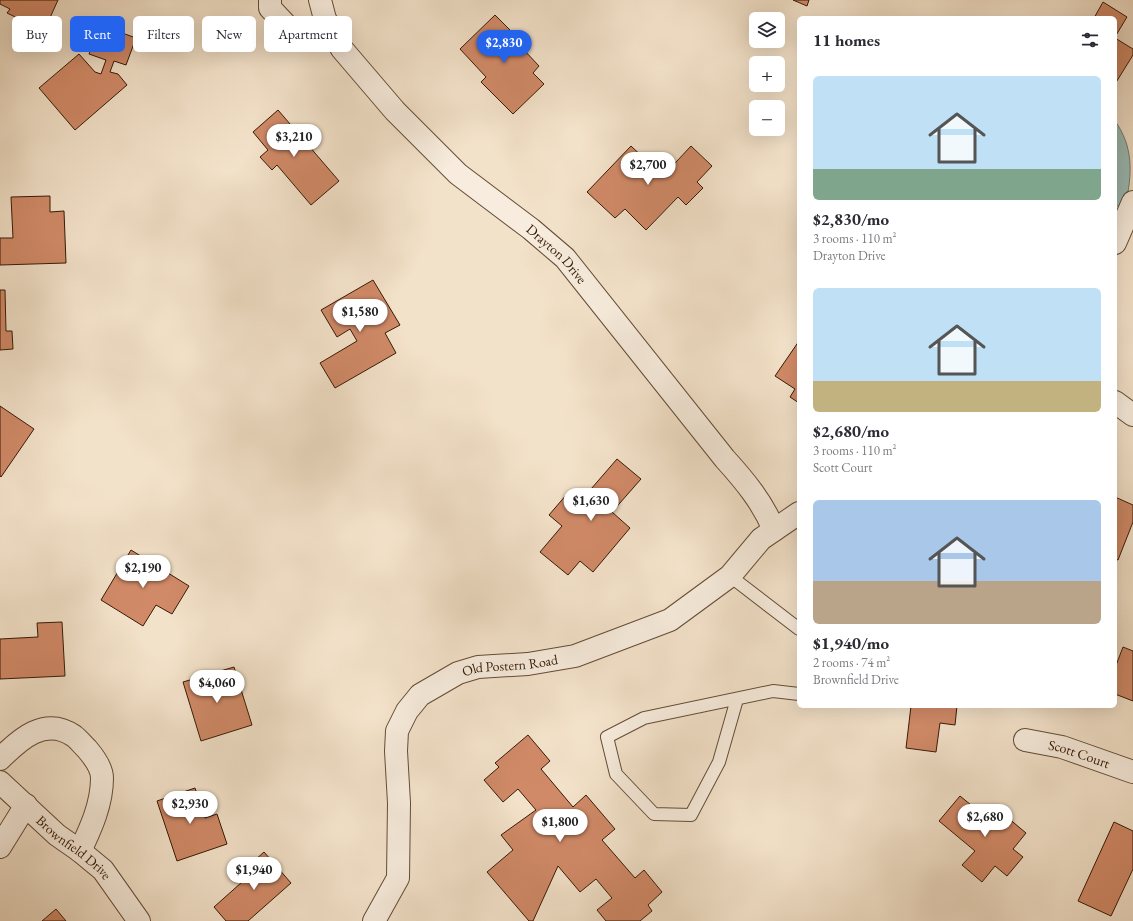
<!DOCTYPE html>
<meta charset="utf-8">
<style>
body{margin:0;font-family:"EB Garamond",serif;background:#f2f2f3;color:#2b2b33;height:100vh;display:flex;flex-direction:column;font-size:15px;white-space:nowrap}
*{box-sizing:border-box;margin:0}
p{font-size:13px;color:#7c7c81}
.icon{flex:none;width:22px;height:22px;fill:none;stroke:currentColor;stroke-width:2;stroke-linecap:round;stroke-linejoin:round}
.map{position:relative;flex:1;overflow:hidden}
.drawer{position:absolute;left:797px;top:16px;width:320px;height:692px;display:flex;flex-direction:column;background:#fff;border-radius:6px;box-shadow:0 4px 16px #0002}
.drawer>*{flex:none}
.guide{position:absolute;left:12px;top:16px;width:380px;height:36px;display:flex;gap:8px}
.controls{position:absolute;left:749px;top:12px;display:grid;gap:8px}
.controls a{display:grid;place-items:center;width:36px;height:36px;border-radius:6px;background:#fff;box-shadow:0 4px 16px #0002;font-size:20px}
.price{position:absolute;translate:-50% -34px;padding:0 9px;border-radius:14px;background:#fff;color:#222;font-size:13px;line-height:26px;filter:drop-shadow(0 1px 2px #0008)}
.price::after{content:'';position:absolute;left:50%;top:24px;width:12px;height:9px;margin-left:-6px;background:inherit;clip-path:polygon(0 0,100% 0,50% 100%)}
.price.active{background:#2563eb;color:#fff}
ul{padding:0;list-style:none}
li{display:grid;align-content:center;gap:8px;height:212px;padding:0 16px}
li span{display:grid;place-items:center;height:124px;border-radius:6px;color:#555}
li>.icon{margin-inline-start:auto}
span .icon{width:72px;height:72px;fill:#fffc;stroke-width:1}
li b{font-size:17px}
h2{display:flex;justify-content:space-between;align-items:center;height:48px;padding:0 16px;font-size:17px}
.tag{padding:0 14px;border-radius:6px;background:#fff;box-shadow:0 4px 16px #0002;font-size:14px;line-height:36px}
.tag.active{background:#2563eb;color:#fff}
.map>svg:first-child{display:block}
.water{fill:#9bbdb9;stroke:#727c71}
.building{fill:#d18a68;stroke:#351a05}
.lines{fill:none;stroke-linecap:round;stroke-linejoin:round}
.service-casing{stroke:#644c36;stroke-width:14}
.minor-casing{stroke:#644c36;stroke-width:24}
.service{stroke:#f7ecdd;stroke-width:12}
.minor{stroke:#f7ecdd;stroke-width:22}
.labels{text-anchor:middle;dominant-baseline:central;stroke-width:4;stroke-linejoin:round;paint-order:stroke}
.street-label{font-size:14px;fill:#351a05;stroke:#f7ecdd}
</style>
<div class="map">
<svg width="1133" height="921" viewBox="0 0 1133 921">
<rect width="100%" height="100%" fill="#f3e2ca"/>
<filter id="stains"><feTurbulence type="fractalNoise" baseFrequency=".005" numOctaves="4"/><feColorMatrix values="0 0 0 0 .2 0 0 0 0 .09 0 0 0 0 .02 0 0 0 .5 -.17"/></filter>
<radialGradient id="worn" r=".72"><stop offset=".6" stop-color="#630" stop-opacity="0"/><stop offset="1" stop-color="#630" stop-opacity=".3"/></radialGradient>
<!-- water -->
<path class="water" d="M1115,121c18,25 18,52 10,85h-10z"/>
<!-- building -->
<g class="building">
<path d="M0,0h58l-14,31 -37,-18 3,-4 -10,-5z"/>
<path d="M793,0h16l-2,6z"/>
<path d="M1103,2l24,15 -12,20v-19h-21z"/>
<path d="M495,15l31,31 -3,3 16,17 -6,7 11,11 -31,30 -32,-32 5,-5 -26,-28z"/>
<path d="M100,25l36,13 -10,27 -12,-4 -4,11 8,2 9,11 -52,45 -36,-42 40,-34 16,18 6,2 5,-14 -17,-6z"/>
<path d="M1115,38l18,11v6l-18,29z"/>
<path d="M278,110l61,71 -28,24 -34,-40 -5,5 -12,-13 8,-7 -15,-18z"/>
<path d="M631,146l32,30 28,-30 21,20 -15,16 6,6 -17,17 -8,-8 -32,33 -21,-21 -10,9 -28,-26z"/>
<path d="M50,196v16l14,-1 2,52 -66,2v-27h13l-2,-41z"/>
<path d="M373,280l27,45 -15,8 11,20 -61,35 -15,-25 37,-22 -7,-12 -13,8 -16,-27z"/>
<path d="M0,290h5l1,41h6l1,18 -13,1z"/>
<path d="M799,341v62l-9,-6 5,-8 -20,-13z"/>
<path d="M0,406l34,23 -33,48 -1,-1z"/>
<path d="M617,459l24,20 -29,33 18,16 -37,44 -13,-11 -12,14 -28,-23 22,-26 -13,-11 18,-21 11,10z"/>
<path d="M1115,497l18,8v17l-15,38 -3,-1z"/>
<path d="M131,550l58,36 -17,28 -16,-9 -13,21 -42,-26z"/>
<path d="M62,622l3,54 -65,3v-40l38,-2 -1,-14z"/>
<path d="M1123,647l10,4v50l-18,-7v-26z"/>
<path d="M234,667l18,58 -51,16 -18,-59z"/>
<path d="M911,706h46l-2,19 -15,-2 -4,29 -30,-4z"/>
<path d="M528,735l22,26 -9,8 32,38 13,-12 29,34 -13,11 33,38 9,-8 18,22 -14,13 4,6 -12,10h-34l-9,-11 15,-12 -16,-19 -16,13 -22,-26 -25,55h-4l-42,-49 26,-22 -12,-15 35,-25 -18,-21 -15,13 -19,-22 15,-13 -4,-4z"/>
<path d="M195,788l10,30 12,-4 10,30 -50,17 -20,-60z"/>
<path d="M960,796l27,22 8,-11 31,26 -13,16 10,8 -16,19 -12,-10 -13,16 -20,-17 13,-14 -36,-30z"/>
<path d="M1114,822l19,9v38l-22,47 -33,-15z"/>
<path d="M264,852l27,31 -43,38h-22l-12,-14 37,-33 -5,-6z"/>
<path d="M56,909l10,12h-24z"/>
</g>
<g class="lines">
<defs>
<g id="service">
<path d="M730,576l69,53"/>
<path d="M737,699l-18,63 -28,53 -37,-1 -38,-40 -9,-37 37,-19 129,-27 26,3"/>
</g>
<g id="minor">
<path d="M270,0v8l15,16"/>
<path id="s1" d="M320,0l5,19 17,30 53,62 63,63 73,55 34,29 160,201c20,22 38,44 49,71"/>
<path d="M1115,243l18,-41"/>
<path d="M1115,402l18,13"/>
<path id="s2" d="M1025,740l37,7 71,25"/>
<path d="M0,759c20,-20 45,-43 74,-23 4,3 9,9 13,13 6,7 15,19 15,29 0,26 -11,50 -22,73"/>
<path id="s3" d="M0,782l57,53 23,16 23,19 36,51"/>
<path d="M0,847l26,-42"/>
<path id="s4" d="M374,921l24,-43 1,-75 -3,-52 1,-20 10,-20 13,-16 38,-22 20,-6 50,-3 47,-8 95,-36 60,-44 31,-37 38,-26"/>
</g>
</defs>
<!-- service casing -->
<use href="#service" class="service-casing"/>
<!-- minor casing -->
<use href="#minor" class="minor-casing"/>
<!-- service -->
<use href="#service" class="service"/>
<!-- minor -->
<use href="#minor" class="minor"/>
</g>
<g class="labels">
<!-- street labels -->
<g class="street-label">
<text stroke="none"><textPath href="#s1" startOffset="352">Drayton Drive</textPath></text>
<text stroke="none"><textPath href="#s4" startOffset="336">Old Postern Road</textPath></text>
<text stroke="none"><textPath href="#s2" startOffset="56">Scott Court</textPath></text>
<text stroke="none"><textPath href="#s3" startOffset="99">Brownfield Drive</textPath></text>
</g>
</g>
<rect width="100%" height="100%" filter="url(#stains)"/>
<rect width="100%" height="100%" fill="url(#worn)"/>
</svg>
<div class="controls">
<a><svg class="icon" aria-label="layers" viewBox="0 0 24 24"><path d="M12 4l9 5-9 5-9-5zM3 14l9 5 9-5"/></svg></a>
<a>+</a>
<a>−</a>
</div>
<b class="price active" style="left:504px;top:64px">$2,830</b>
<b class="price" style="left:294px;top:158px">$3,210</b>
<b class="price" style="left:648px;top:186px">$2,700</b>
<b class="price" style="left:360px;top:333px">$1,580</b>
<b class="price" style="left:591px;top:522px">$1,630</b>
<b class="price" style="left:143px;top:589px">$2,190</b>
<b class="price" style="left:217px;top:704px">$4,060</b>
<b class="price" style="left:190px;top:825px">$2,930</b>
<b class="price" style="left:985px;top:838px">$2,680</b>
<b class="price" style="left:560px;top:843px">$1,800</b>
<b class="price" style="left:254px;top:891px">$1,940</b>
<div class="guide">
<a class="tag">Buy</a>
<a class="tag active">Rent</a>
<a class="tag">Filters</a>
<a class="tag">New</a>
<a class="tag">Apartment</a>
</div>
<section class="drawer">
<h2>11 homes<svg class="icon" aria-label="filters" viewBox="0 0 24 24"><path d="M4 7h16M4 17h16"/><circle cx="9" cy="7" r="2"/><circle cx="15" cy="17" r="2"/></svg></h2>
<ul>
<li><span style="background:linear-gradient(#bfe0f5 75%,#7fa58c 0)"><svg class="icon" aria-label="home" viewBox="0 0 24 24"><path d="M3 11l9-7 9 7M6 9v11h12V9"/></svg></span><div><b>$2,830/mo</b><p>3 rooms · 110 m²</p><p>Drayton Drive</p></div></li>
<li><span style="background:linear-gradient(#bfe0f5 75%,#c2b280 0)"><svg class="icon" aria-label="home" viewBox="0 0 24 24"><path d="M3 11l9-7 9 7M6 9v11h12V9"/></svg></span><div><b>$2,680/mo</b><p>3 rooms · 110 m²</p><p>Scott Court</p></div></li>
<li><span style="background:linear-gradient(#a9c7e8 65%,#b9a48a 0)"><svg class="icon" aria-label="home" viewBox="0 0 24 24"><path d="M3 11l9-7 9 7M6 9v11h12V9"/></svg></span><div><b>$1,940/mo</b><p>2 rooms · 74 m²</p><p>Brownfield Drive</p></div></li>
</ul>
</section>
</div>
